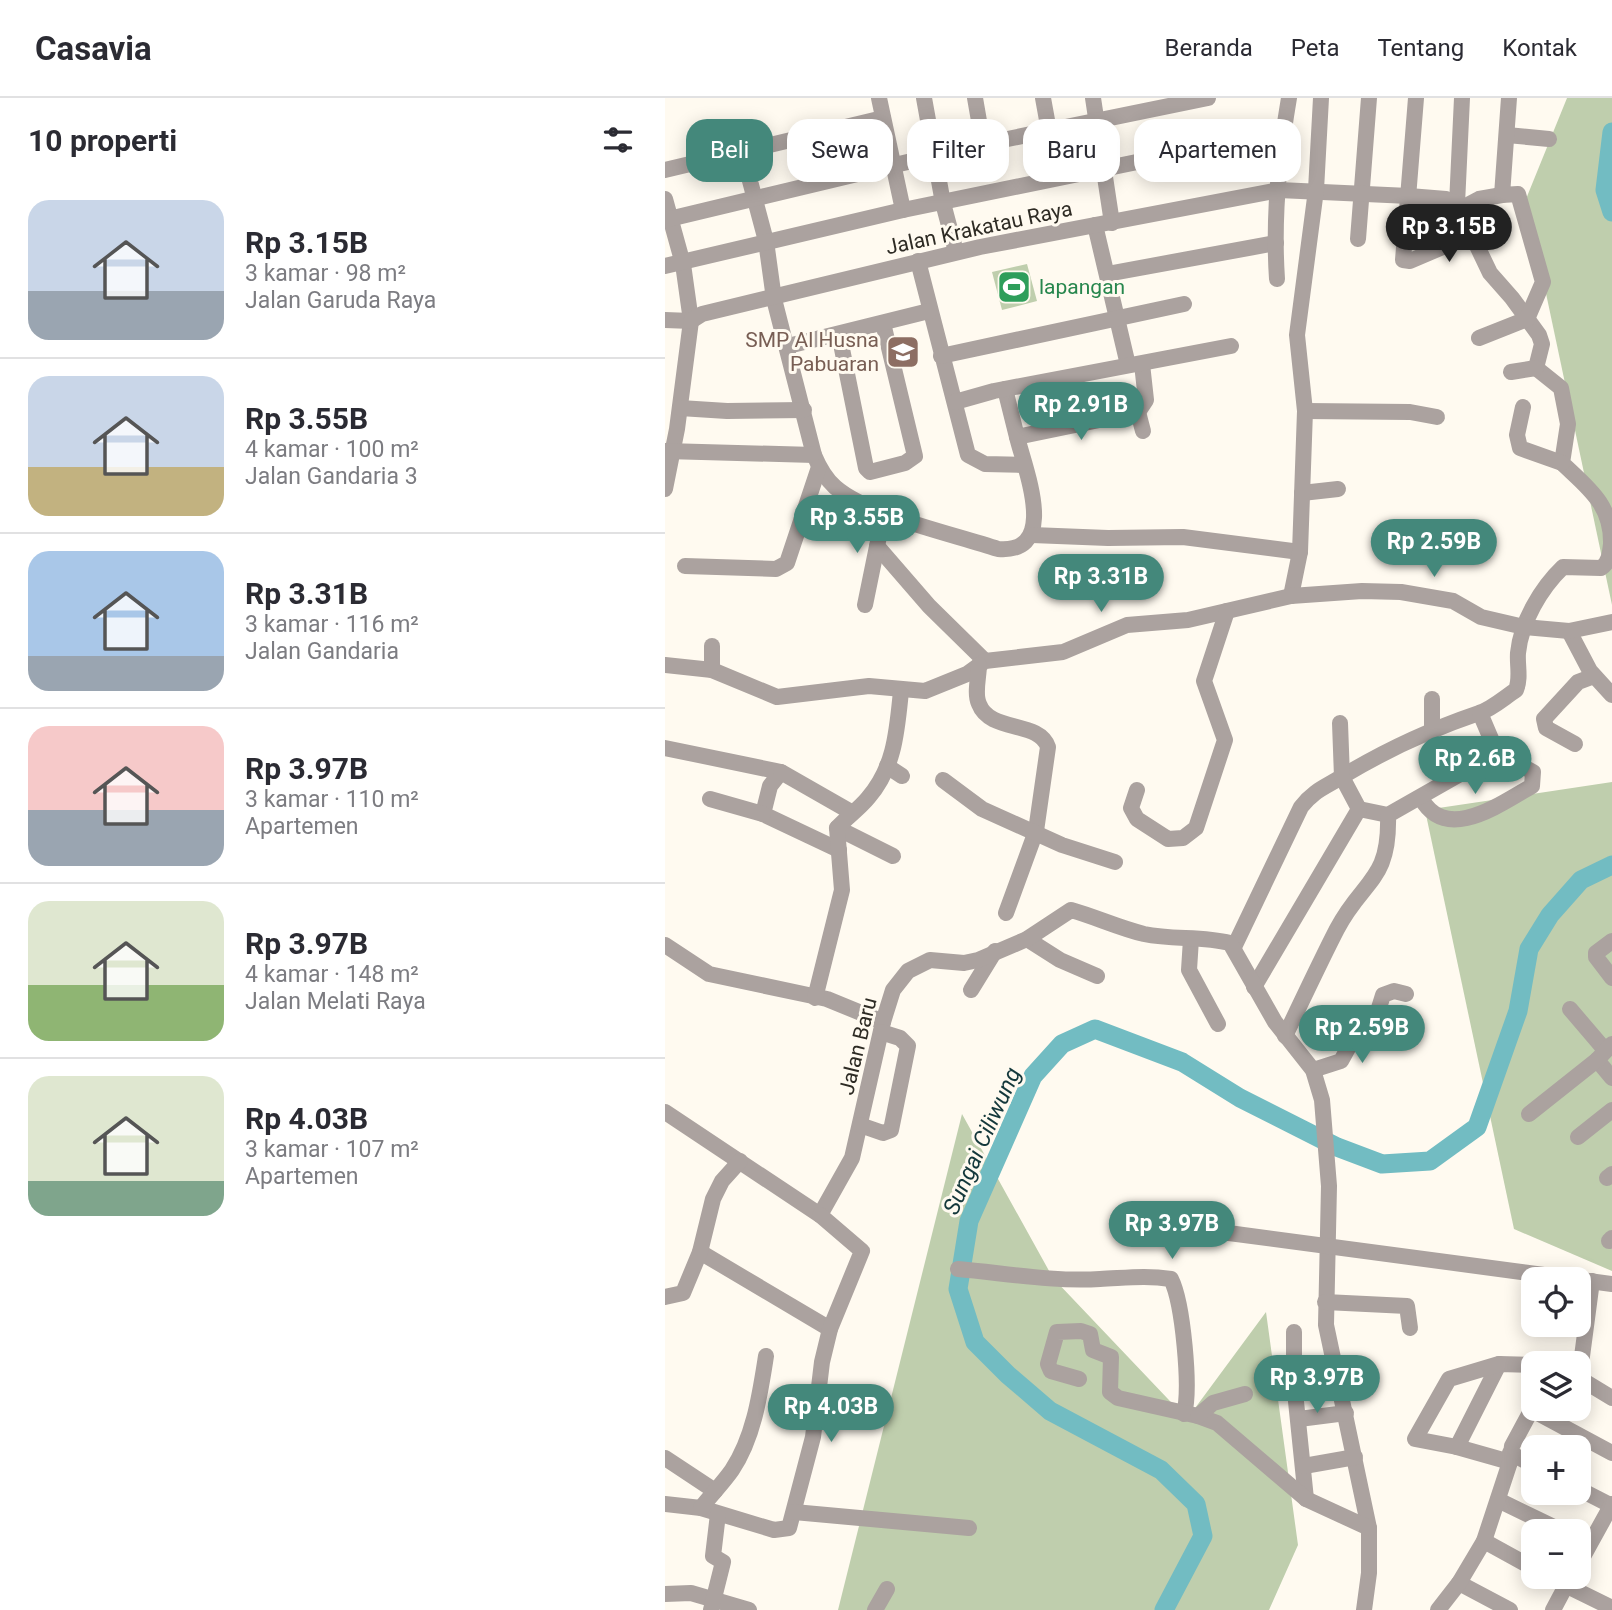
<!DOCTYPE html>
<html lang="id">
<meta charset="utf-8">
<style>
body{margin:0;font-family:Roboto,sans-serif;background:#f2f2f3;color:#2b2b33;height:100vh;display:flex;flex-direction:column;font-size:26px;white-space:nowrap}
*{box-sizing:border-box;margin:0}
p{font-size:23px;color:#7c7c81}
.icon{flex:none;width:38px;height:38px;fill:none;stroke:currentColor;stroke-width:2;stroke-linecap:round;stroke-linejoin:round}
.map{position:relative;flex:1;overflow:hidden}
.side{display:flex;flex-direction:column;background:#fff;width:665px}
.side>*{flex:none}
.guide{position:absolute;left:21px;top:21px;width:665px;height:63px;display:flex;gap:14px}
.buttons{position:absolute;left:856px;top:1169px;display:grid;gap:14px}
.buttons a{display:grid;place-items:center;width:70px;height:70px;border-radius:14px;background:#fff;box-shadow:0 4px 18px #0003;font-size:35px}
.price{position:absolute;translate:-50% -60px;padding:0 16px;border-radius:24px;background:#44887b;color:#fff;font-size:23px;line-height:46px;filter:drop-shadow(0 2px 4px #0008)}
.price::after{content:'';position:absolute;left:50%;top:42px;width:21px;height:16px;margin-left:-10px;background:inherit;clip-path:polygon(0 0,100% 0,50% 100%)}
.price.active{background:#222;color:#fff}
ul{padding:0;list-style:none}
li{display:flex;align-items:center;gap:21px;height:175px;padding:0 28px}
li+li{border-top:2px solid #e1e1e2}
li span{display:grid;place-items:center;flex:none;width:196px;height:140px;border-radius:21px;color:#555}
li>.icon{margin-inline-start:auto}
span .icon{width:84px;height:84px;fill:#fffc;stroke-width:1}
li b{font-size:30px}
h2{display:flex;justify-content:space-between;align-items:center;height:84px;padding:0 28px;font-size:30px}
.chip{padding:0 24px;border-radius:21px;background:#fff;box-shadow:0 4px 18px #0003;font-size:24px;line-height:63px}
.chip.active{background:#44887b;color:#fff}
header{display:flex;align-items:center;gap:42px;box-sizing:border-box;height:98px;padding:0 35px;background:#fff;border-bottom:2px solid #e1e1e2}
header strong{font-size:33px}
nav{display:flex;gap:38px;margin-inline-start:auto;font-size:24px}
main{display:flex;flex:1;min-height:0}
.map>svg:first-child{display:block}
.green{fill:#bfcead}
.lines{fill:none;stroke-linecap:round;stroke-linejoin:round}
.river{stroke:#72bcc2;stroke-width:19}
.minor{stroke:#aba29f;stroke-width:16}
.labels{text-anchor:middle;dominant-baseline:central;stroke-width:6;stroke-linejoin:round;paint-order:stroke}
.street-label{font-size:21px;fill:#2e2b24;stroke:#fffaf0}
.leisure-label{font-size:21px;fill:#27864d;stroke:#fffaf0;text-anchor:start}
.education-label{font-size:21px;fill:#785e54;stroke:#fffaf0;text-anchor:end}
.water-label{font-size:23px;font-style:italic;fill:#14383b;stroke:#fffaf0}
</style>
<header>
<strong>Casavia</strong>
<nav><a>Beranda</a><a>Peta</a><a>Tentang</a><a>Kontak</a></nav>
</header>
<main>
<section class="side">
<h2>10 properti<svg class="icon" aria-label="filters" viewBox="0 0 24 24"><path d="M4 7h16M4 17h16"/><circle cx="9" cy="7" r="2"/><circle cx="15" cy="17" r="2"/></svg></h2>
<ul>
<li><span style="background:linear-gradient(#c9d6e8 65%,#9aa5b1 0)"><svg class="icon" aria-label="home" viewBox="0 0 24 24"><path d="M3 11l9-7 9 7M6 9v11h12V9"/></svg></span><div><b>Rp 3.15B</b><p>3 kamar · 98 m²</p><p>Jalan Garuda Raya</p></div></li>
<li><span style="background:linear-gradient(#c9d6e8 65%,#c2b280 0)"><svg class="icon" aria-label="home" viewBox="0 0 24 24"><path d="M3 11l9-7 9 7M6 9v11h12V9"/></svg></span><div><b>Rp 3.55B</b><p>4 kamar · 100 m²</p><p>Jalan Gandaria 3</p></div></li>
<li><span style="background:linear-gradient(#a9c7e8 75%,#9aa5b1 0)"><svg class="icon" aria-label="home" viewBox="0 0 24 24"><path d="M3 11l9-7 9 7M6 9v11h12V9"/></svg></span><div><b>Rp 3.31B</b><p>3 kamar · 116 m²</p><p>Jalan Gandaria</p></div></li>
<li><span style="background:linear-gradient(#f6c9c9 60%,#9aa5b1 0)"><svg class="icon" aria-label="home" viewBox="0 0 24 24"><path d="M3 11l9-7 9 7M6 9v11h12V9"/></svg></span><div><b>Rp 3.97B</b><p>3 kamar · 110 m²</p><p>Apartemen</p></div></li>
<li><span style="background:linear-gradient(#dfe7d0 60%,#8fb573 0)"><svg class="icon" aria-label="home" viewBox="0 0 24 24"><path d="M3 11l9-7 9 7M6 9v11h12V9"/></svg></span><div><b>Rp 3.97B</b><p>4 kamar · 148 m²</p><p>Jalan Melati Raya</p></div></li>
<li><span style="background:linear-gradient(#dfe7d0 75%,#7fa58c 0)"><svg class="icon" aria-label="home" viewBox="0 0 24 24"><path d="M3 11l9-7 9 7M6 9v11h12V9"/></svg></span><div><b>Rp 4.03B</b><p>3 kamar · 107 m²</p><p>Apartemen</p></div></li>
</ul>
</section>
<div class="map">
<svg width="947" height="1512" viewBox="0 0 947 1512">
<rect width="100%" height="100%" fill="#fffaf0"/>
<!-- green -->
<g class="green">
<path d="M902,0h45v507l-86,-406z"/>
<path d="M362,166l10,37 -35,9 -10,-38z"/>
<path d="M947,684v489l-98,-42 -89,-419z"/>
<path d="M297,1016l91,164 134,141 79,-107 32,233 -29,65h-431z"/>
</g>
<g class="lines">
<!-- river -->
<g class="river">
<path d="M947,34l-7,58 7,22"/>
<path d="M499,1512l39,-74 -7,-32 -35,-34 -111,-59 -42,-36 -33,-33 -17,-53 11,-68 64,-145 29,-32 33,-15 87,33 58,36 97,49 45,17 48,-3 47,-34 41,-116 11,-62 21,-34 31,-35 31,-15"/>
</g>
<!-- minor -->
<g class="minor">
<path d="M214,0l24,112"/>
<path d="M259,0l19,105 13,49"/>
<path d="M310,0l8,46"/>
<path d="M378,0l6,33"/>
<path d="M428,0l19,125"/>
<path d="M751,0l-13,162 7,1 63,-27"/>
<path d="M842,37l42,4"/>
<path d="M77,53l24,90 8,58 40,156c5,12 11,23 21,32 33,29 119,47 163,62 62,5 27,-79 19,-112"/>
<path d="M0,72l218,-52"/>
<path d="M0,101l18,65 8,57 -14,108 -12,60"/>
<path d="M792,106l5,-106"/>
<path d="M795,111l19,-10 23,-4"/>
<path d="M0,122l318,-76 225,-46"/>
<path d="M430,127l33,140"/>
<path d="M693,141l11,-141"/>
<path d="M253,163l50,194 17,9 39,1"/>
<path d="M0,168l238,-56 380,-78"/>
<path d="M442,176l169,-31"/>
<path d="M612,181c-4,-59 2,-123 12,-181"/>
<path d="M0,222l26,1"/>
<path d="M26,223l11,-7 278,-67 299,-57 130,6 37,3 11,5 33,69 22,25 27,37 3,9 -6,24 25,20 7,36 -6,39c25,24 50,41 49,81 -1,9 -2,19 -10,24l-38,-1c-22,21 -42,55 -45,86 -1,12 3,25 -2,37 -11,7 -24,19 -37,23 -47,16 -93,37 -136,63 -17,11 -29,14 -42,31l-67,140"/>
<path d="M174,236l27,134 4,4 4,-1 31,-8 10,-7 -32,-133"/>
<path d="M814,240l48,-19 16,-37 -25,-88 -16,1 7,-97"/>
<path d="M123,248l141,-35"/>
<path d="M276,258l243,-52"/>
<path d="M846,274l25,-4"/>
<path d="M340,291l12,48 121,-25 8,-12 -4,-36"/>
<path d="M290,304l39,-11 237,-45"/>
<path d="M858,309l-6,28 3,13 42,15"/>
<path d="M15,310l47,3 77,-1"/>
<path d="M640,313l105,1 27,5"/>
<path d="M473,314l5,19"/>
<path d="M1,353l148,4"/>
<path d="M637,395l36,-4"/>
<path d="M367,437l76,3 75,-1 117,15"/>
<path d="M212,448l52,60 56,55"/>
<path d="M20,468l91,3 11,-6 32,-96"/>
<path d="M626,498l9,-44 5,-141 -8,-76 19,-145 5,-92"/>
<path d="M200,507l19,-93"/>
<path d="M904,533l21,40 22,24"/>
<path d="M0,567l47,5 65,27 92,-11 56,5 42,-17 18,-13 78,-9 64,-27 61,-5 103,-24 71,-5 39,1 52,9 28,16 43,10 45,4 43,-9"/>
<path d="M314,567c0,11 -5,29 0,39 11,29 60,16 69,43l-12,84 -30,82"/>
<path d="M47,572v-24"/>
<path d="M767,601v33"/>
<path d="M910,646l-29,-16 -2,-9 34,-37 16,-6"/>
<path d="M0,650l116,24 -11,14 -7,28 76,36"/>
<path d="M222,668l15,10"/>
<path d="M116,674l70,40"/>
<path d="M278,682l39,29 80,36 53,17"/>
<path d="M472,692l-6,18 6,11 31,20 15,-1 13,-10 29,-88 -21,-59 23,-70"/>
<path d="M756,700c25,46 79,6 111,-12l1,-14 -36,-19"/>
<path d="M45,701l53,15"/>
<path d="M694,711l29,6 109,-62 -17,-40"/>
<path d="M172,730l56,28"/>
<path d="M362,841l33,21 37,16"/>
<path d="M526,841l-2,31 29,54"/>
<path d="M947,843l-16,12v4l16,21"/>
<path d="M0,847l44,29 118,25 56,23"/>
<path d="M589,889l105,-178 -17,-32 -2,-54"/>
<path d="M306,892l24,-39"/>
<path d="M150,900l27,-108 -5,-62c10,-11 22,-19 31,-30 27,-31 29,-68 33,-107"/>
<path d="M905,911l35,41"/>
<path d="M709,926l9,-29 11,-4 12,3"/>
<path d="M620,938c17,-35 34,-72 52,-107 26,-50 53,-47 51,-114"/>
<path d="M932,962l15,18"/>
<path d="M648,972l28,-9 22,-40 39,15"/>
<path d="M0,1014l155,103 32,-57 31,-136 10,-32 15,-19 22,-11 34,3 14,-3 49,-21 44,-29c25,7 48,18 73,24 29,6 58,2 86,9l45,79 38,48 9,30 7,86 -3,139 43,203v45l-5,37"/>
<path d="M864,1016l68,-54 15,-16"/>
<path d="M195,1027l23,8 8,-3 17,-84 -8,-8 -19,-6"/>
<path d="M913,1039l34,-27"/>
<path d="M942,1080l5,-4"/>
<path d="M944,1143l3,-3"/>
<path d="M507,1145l11,-11 23,-2 406,54"/>
<path d="M35,1154l130,77"/>
<path d="M293,1171c46,4 96,13 142,10 25,-1 46,-4 71,0 12,24 20,110 13,135"/>
<path d="M0,1199l18,-4 17,-41 13,-53 9,-18 18,-20"/>
<path d="M660,1204l82,4 3,22"/>
<path d="M629,1234v50l12,117"/>
<path d="M914,1280l33,20"/>
<path d="M414,1281l-28,-8 -3,-7 9,-32 24,-1 9,3 3,16 18,7 -1,35 8,6 80,18 19,7 89,76 63,29"/>
<path d="M914,1281l13,-98"/>
<path d="M867,1312l80,43"/>
<path d="M533,1318l15,-13 32,-9"/>
<path d="M634,1321l47,-6"/>
<path d="M792,1349l42,-83"/>
<path d="M845,1355l23,12"/>
<path d="M0,1360l50,33"/>
<path d="M845,1364l-53,-15 -42,-8 34,-60 50,-15 34,1"/>
<path d="M639,1368l51,-9"/>
<path d="M914,1391l33,17"/>
<path d="M833,1402l64,31"/>
<path d="M0,1406l36,4 73,22 15,-2 24,-91 9,-75 8,-33 32,-78 -42,-36"/>
<path d="M36,1410c10,-13 22,-25 31,-38 22,-33 28,-76 34,-114"/>
<path d="M129,1414l175,16"/>
<path d="M819,1443l49,27"/>
<path d="M914,1466l33,-60"/>
<path d="M884,1479l63,31"/>
<path d="M794,1485l51,27"/>
<path d="M0,1496l26,-1 58,17"/>
<path d="M46,1512l12,-48 -10,-6 5,-42"/>
<path d="M210,1512l12,-21"/>
<path d="M773,1512l21,-27 25,-42 26,-79 2,-16 21,-39"/>
<path d="M888,1512l17,-32"/>
</g>
</g>
<!-- icons -->
<defs>
<symbol id="stadium-square" viewBox="-11 -11 22 22"><rect x="-9" y="-9" width="18" height="18" rx="4" fill="#2e9e5b" stroke="#fffaf0"/><path d="M0-5a6.5 5 0 1 0 0 10a6.5 5 0 1 0 0-10ZM-3.5-1.8h7v3.6h-7Z" fill="#fff"/></symbol>
<symbol id="school-square" viewBox="-11 -11 22 22"><rect x="-9" y="-9" width="18" height="18" rx="4" fill="#8d6e63" stroke="#fffaf0"/><path d="M0-5L7-2L0 1L-7-2ZM-4 1L0 2.5L4 1V4Q0 6-4 4Z" fill="#fff"/></symbol>
</defs>
<g fill-rule="evenodd">
<use href="#stadium-square" x="330" y="170" width="38" height="38"/>
<use href="#school-square" x="219" y="235" width="38" height="38"/>
</g>
<g class="labels">
<!-- street labels -->
<g class="street-label">
<text transform="translate(314 130) rotate(-12)">Jalan Krakatau Raya</text>
<text transform="translate(193 948) rotate(-76)">Jalan Baru</text>
</g>
<!-- leisure labels -->
<g class="leisure-label">
<text x="374" y="189">lapangan</text>
</g>
<!-- education labels -->
<g class="education-label">
<text x="214" y="242">SMP Al Husna<tspan x="214" dy="24">Pabuaran</tspan></text>
</g>
<!-- water labels -->
<g class="water-label">
<text transform="translate(317 1043) rotate(-66)">Sungai Ciliwung</text>
</g>
</g>
</svg>
<div class="buttons">
<a><svg class="icon" aria-label="locate" viewBox="0 0 24 24"><circle cx="12" cy="12" r="6"/><path d="M12 2v4M12 18v4M2 12h4M18 12h4"/></svg></a>
<a><svg class="icon" aria-label="layers" viewBox="0 0 24 24"><path d="M12 4l9 5-9 5-9-5zM3 14l9 5 9-5"/></svg></a>
<a>+</a>
<a>−</a>
</div>
<b class="price active" style="left:784px;top:166px">Rp 3.15B</b>
<b class="price" style="left:416px;top:344px">Rp 2.91B</b>
<b class="price" style="left:192px;top:457px">Rp 3.55B</b>
<b class="price" style="left:769px;top:481px">Rp 2.59B</b>
<b class="price" style="left:436px;top:516px">Rp 3.31B</b>
<b class="price" style="left:810px;top:698px">Rp 2.6B</b>
<b class="price" style="left:697px;top:967px">Rp 2.59B</b>
<b class="price" style="left:507px;top:1163px">Rp 3.97B</b>
<b class="price" style="left:652px;top:1317px">Rp 3.97B</b>
<b class="price" style="left:166px;top:1346px">Rp 4.03B</b>
<div class="guide">
<a class="chip active">Beli</a>
<a class="chip">Sewa</a>
<a class="chip">Filter</a>
<a class="chip">Baru</a>
<a class="chip">Apartemen</a>
</div>
</div>
</main>
